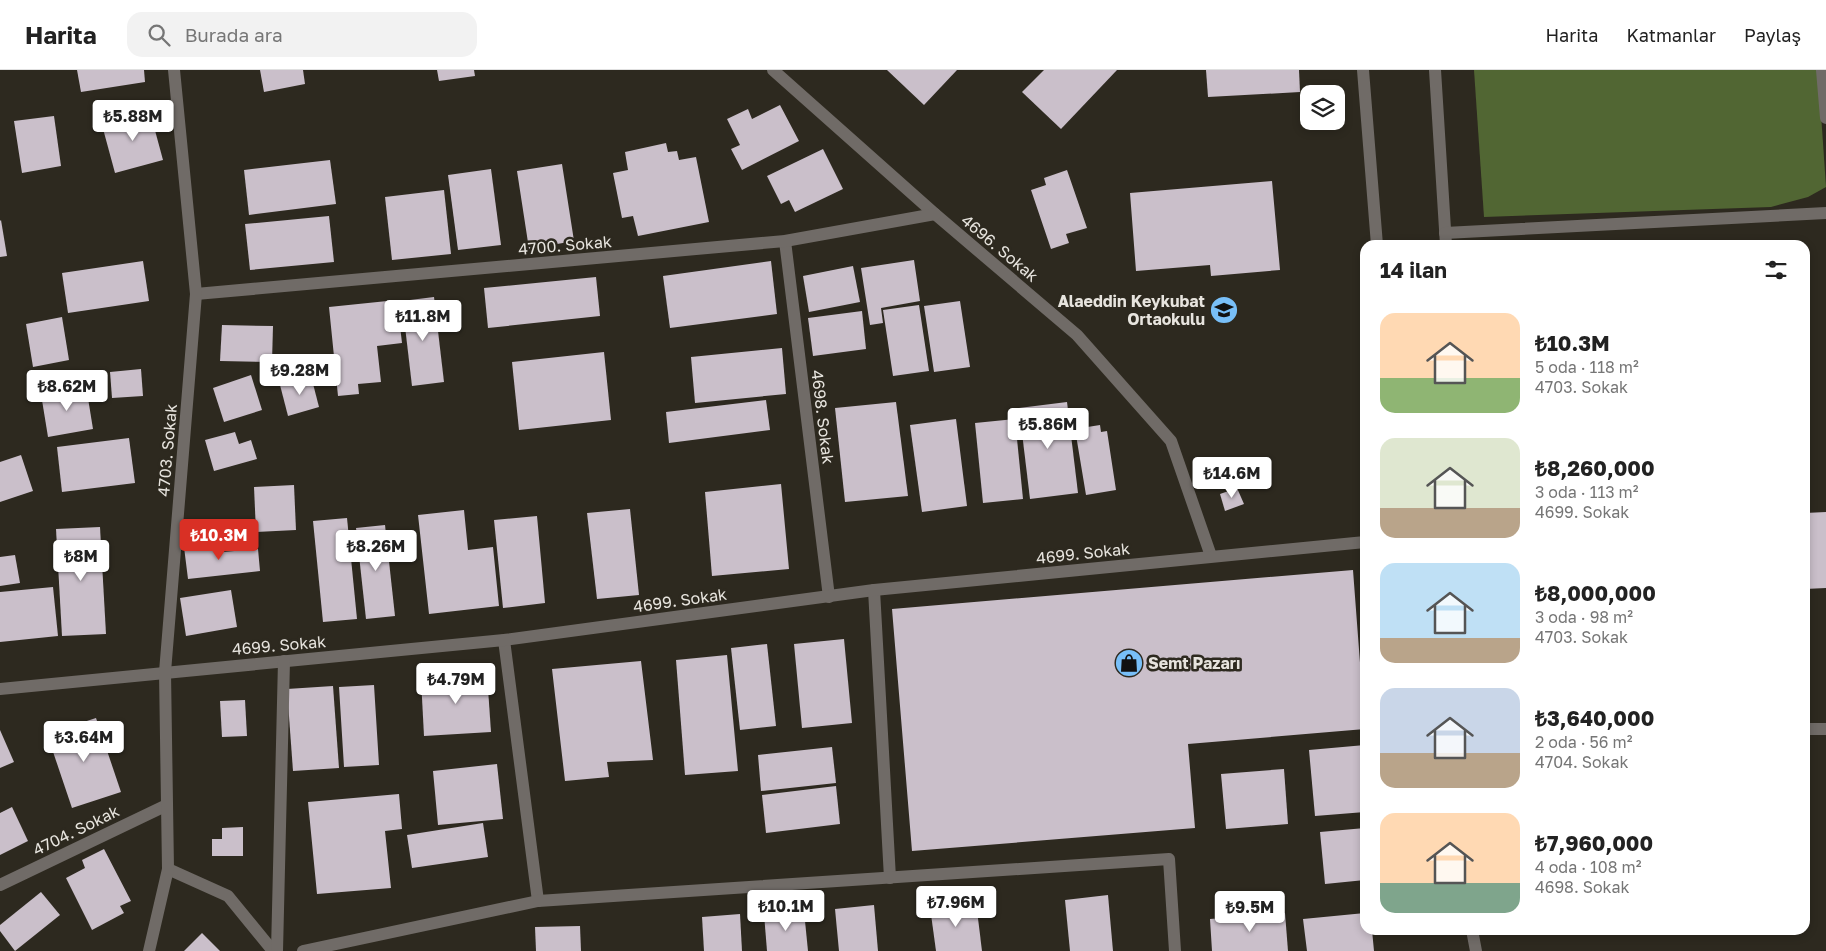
<!DOCTYPE html>
<html lang="tr">
<meta charset="utf-8">
<style>
body{margin:0;font-family:"Golos Text",sans-serif;background:#f2f2f2;color:#222;height:100vh;display:flex;flex-direction:column;font-size:19px;white-space:nowrap}
*{box-sizing:border-box;margin:0}
p{font-size:16px;color:#767676}
.icon{flex:none;width:28px;height:28px;fill:none;stroke:currentColor;stroke-width:2;stroke-linecap:round;stroke-linejoin:round}
.map{position:relative;flex:1;overflow:hidden}
.sheet{position:absolute;left:1360px;top:170px;width:450px;height:695px;display:flex;flex-direction:column;background:#fff;border-radius:15px;box-shadow:0 2px 8px #0003}
.sheet>*{flex:none}
.buttons{position:absolute;left:1300px;top:15px;display:grid;gap:10px}
.buttons a{display:grid;place-items:center;width:45px;height:45px;border-radius:10px;background:#fff;box-shadow:0 2px 8px #0003;font-size:25px}
.price{position:absolute;translate:-50% -42px;padding:0 11px;border-radius:5px;background:#fff;color:#222;font-size:16px;line-height:32px;filter:drop-shadow(0 1px 2px #0008)}
.price::after{content:'';position:absolute;left:50%;top:30px;width:15px;height:11px;margin-left:-8px;background:inherit;clip-path:polygon(0 0,100% 0,50% 100%)}
.price.selected{background:#d93025;color:#fff}
ul{padding:0;list-style:none}
li{display:flex;align-items:center;gap:15px;height:125px;padding:0 20px}
li span{display:grid;place-items:center;flex:none;width:140px;height:100px;border-radius:15px;color:#555}
li>.icon{margin-inline-start:auto}
span .icon{width:60px;height:60px;fill:#fffc;stroke-width:1}
li b{font-size:21px}
h2{display:flex;justify-content:space-between;align-items:center;height:60px;padding:0 20px;font-size:21px}
header{display:flex;align-items:center;gap:30px;box-sizing:border-box;height:70px;padding:0 25px;background:#fff;border-bottom:1px solid #e0e0e0}
header strong{font-size:24px}
nav{display:flex;gap:28px;margin-inline-start:auto;font-size:18px}
.search{width:350px;height:45px;background:#f2f2f2;display:flex;align-items:center;gap:12px;box-sizing:border-box;padding:0 18px;border-radius:15px;color:#767676;font-size:19px}
.map>svg:first-child{display:block}
.forest{fill:#516633}
.building{fill:#cabfca}
.lines{fill:none;stroke-linecap:round;stroke-linejoin:round}
.minor{stroke:#706b67;stroke-width:12}
.labels{text-anchor:middle;dominant-baseline:central;stroke-width:5;stroke-linejoin:round;paint-order:stroke}
.street-label{font-size:16px;fill:#e7e4de;stroke:#2d291f}
.poi-label{font-size:16px;font-weight:bold;fill:#e7e4de;stroke:#2d291f;text-anchor:end}
</style>
<header>
<strong>Harita</strong>
<div class="search"><svg class="icon" aria-label="search" viewBox="0 0 24 24"><circle cx="10" cy="10" r="6"/><path d="M15 15l6 6"/></svg>Burada ara</div>
<nav><a>Harita</a><a>Katmanlar</a><a>Paylaş</a></nav>
</header>
<div class="map">
<svg width="1826" height="881" viewBox="0 0 1826 881">
<rect width="100%" height="100%" fill="#2d291f"/>
<!-- forest -->
<path class="forest" d="M1474,0h344l8,117 -18,10 -37,10 -287,10z"/>
<!-- building -->
<g class="building">
<path d="M77,0h67l1,12 -64,10z"/>
<path d="M260,0h43l2,14 -41,8z"/>
<path d="M437,0h37l1,6 -36,5z"/>
<path d="M887,0h70l-33,35z"/>
<path d="M1044,0h73l-56,59 -39,-37z"/>
<path d="M1206,0h93l1,22 -92,5z"/>
<path d="M780,35l19,36 -57,29 -11,-21 9,-4 -13,-26 21,-10 4,10z"/>
<path d="M150,42l13,48 -48,13 -13,-48z"/>
<path d="M54,46l7,50 -39,7 -8,-52z"/>
<path d="M666,73l2,9 9,-1 2,9 17,-3 13,65 -71,14 -5,-20 -11,2 -9,-45 15,-3 -3,-18z"/>
<path d="M823,79l20,40 -48,23 -6,-12 -8,4 -14,-28z"/>
<path d="M330,90l6,44 -87,11 -5,-45z"/>
<path d="M562,94l12,77 -45,8 -12,-78z"/>
<path d="M491,99l10,76 -43,5 -10,-75z"/>
<path d="M1067,100l20,58 -21,6 3,9 -18,6 -20,-59 15,-5 -2,-7z"/>
<path d="M1272,111l8,89 -69,6 -1,-11 -74,6 -6,-78z"/>
<path d="M444,120l7,64 -59,6 -7,-63z"/>
<path d="M329,146l5,46 -84,8 -5,-46z"/>
<path d="M1,150l6,36 -7,1v-36z"/>
<path d="M914,190l6,41 -39,7 2,15 -13,2 -9,-57z"/>
<path d="M143,191l6,40 -81,12 -6,-40z"/>
<path d="M771,191l6,53 -107,14 -7,-52z"/>
<path d="M853,196l7,36 -51,10 -6,-36z"/>
<path d="M596,207l4,39 -112,12 -4,-40z"/>
<path d="M434,227l10,85 -32,4 -10,-85z"/>
<path d="M397,230l5,43 -25,3 4,36 -23,2 1,10 -21,2 -9,-89z"/>
<path d="M960,231l10,66 -36,5 -10,-66z"/>
<path d="M919,235l10,66 -36,5 -10,-66z"/>
<path d="M862,241l4,38 -53,7 -5,-38z"/>
<path d="M62,247l7,43 -36,7 -7,-43z"/>
<path d="M222,255l51,1 -1,36 -52,-1z"/>
<path d="M782,278l4,46 -91,9 -4,-46z"/>
<path d="M604,282l7,68 -92,10 -7,-68z"/>
<path d="M141,299l2,27 -31,2 -2,-26z"/>
<path d="M251,305l11,35 -38,12 -11,-34z"/>
<path d="M311,306l8,31 -31,9 -8,-31z"/>
<path d="M86,316l7,43 -45,8 -7,-43z"/>
<path d="M766,330l4,30 -101,13 -3,-31z"/>
<path d="M896,332l12,94 -63,6 -10,-94z"/>
<path d="M1067,332l11,91 -48,6 -11,-91z"/>
<path d="M956,349l11,87 -45,6 -12,-87z"/>
<path d="M1015,349l8,80 -40,4 -8,-80z"/>
<path d="M1100,355l1,7 6,-1 9,59 -30,5 -11,-66z"/>
<path d="M235,362l4,12 12,-4 6,19 -43,12 -9,-31z"/>
<path d="M129,368l6,45 -73,9 -5,-45z"/>
<path d="M21,385l12,36 -33,11v-40z"/>
<path d="M781,414l8,85 -77,7 -7,-84z"/>
<path d="M294,415l2,45 -40,2 -2,-45z"/>
<path d="M1237,418l7,16 -19,7 -5,-17z"/>
<path d="M630,439l9,86 -42,4 -10,-86z"/>
<path d="M464,440l4,40 25,-3 6,59 -70,8 -11,-99z"/>
<path d="M1826,442v76l-21,1v-76z"/>
<path d="M537,446l8,87 -42,5 -9,-88z"/>
<path d="M347,448l10,101 -34,3 -10,-101z"/>
<path d="M385,455l10,91 -29,3 -10,-91z"/>
<path d="M100,457l6,107 -44,2 -6,-107z"/>
<path d="M220,473l2,9 36,-3 2,22 -72,8 -4,-32z"/>
<path d="M15,485l5,28 -20,3v-29z"/>
<path d="M1353,500l12,159 -177,15 7,84 -283,23 -20,-242z"/>
<path d="M53,517l5,49 -58,6v-50z"/>
<path d="M231,520l6,37 -51,9 -6,-38z"/>
<path d="M844,569l8,84 -50,5 -8,-84z"/>
<path d="M767,574l9,82 -36,4 -9,-82z"/>
<path d="M727,585l11,116 -53,4 -9,-115z"/>
<path d="M641,591l12,99 -46,2 2,15 -44,4 -13,-112z"/>
<path d="M487,604l4,58 -67,4 -3,-57z"/>
<path d="M374,615l5,80 -35,2 -5,-80z"/>
<path d="M333,616l6,82 -46,3 -6,-82z"/>
<path d="M245,630l2,36 -25,1 -2,-36z"/>
<path d="M96,648l25,74 -49,16 -25,-74z"/>
<path d="M0,660l14,32 -14,6z"/>
<path d="M1365,675v67l-50,4 -6,-66z"/>
<path d="M832,677l4,36 -75,8 -3,-36z"/>
<path d="M497,694l6,55 -65,6 -5,-54z"/>
<path d="M1284,699l4,55 -62,5 -5,-55z"/>
<path d="M836,716l4,38 -74,9 -4,-38z"/>
<path d="M399,724l3,35 -17,2 6,57 -74,6 -9,-92z"/>
<path d="M12,737l16,34 -28,14v-42z"/>
<path d="M483,753l5,34 -76,11 -5,-33z"/>
<path d="M243,757v29h-31v-17h10v-11z"/>
<path d="M1365,758v52l-40,4 -5,-52z"/>
<path d="M104,779l27,52 -11,5 4,7 -32,17 -26,-52 19,-10 -3,-8z"/>
<path d="M41,822l19,23 -45,36 -15,-20v-6z"/>
<path d="M1108,825l5,56h-43l-5,-51z"/>
<path d="M976,832l6,49h-46l-6,-44z"/>
<path d="M874,835l4,46h-39l-4,-42z"/>
<path d="M804,841l4,40h-41l-3,-37z"/>
<path d="M1285,843l3,38h-76l-2,-32z"/>
<path d="M1365,843v17h7l2,21h-67l-4,-32z"/>
<path d="M740,844l2,37h-38l-2,-34z"/>
<path d="M580,856l1,25h-45l-1,-24z"/>
<path d="M202,863l18,18h-36z"/>
</g>
<g class="lines">
<!-- minor -->
<g class="minor">
<path d="M773,0l162,144 142,121 94,106 40,115"/>
<path d="M1363,0l14,175"/>
<path d="M1435,0l11,175"/>
<path d="M1822,0l4,48"/>
<path d="M1445,163l381,-20"/>
<path d="M785,171l44,356"/>
<path d="M196,224l589,-53 150,-27"/>
<path d="M874,520l16,288"/>
<path d="M504,570l34,261"/>
<path d="M0,619l504,-49 370,-50 491,-48"/>
<path d="M1805,659h21"/>
<path d="M168,799l60,27 45,55"/>
<path d="M0,815l167,-80"/>
<path d="M1472,860l4,21"/>
<path d="M149,881l19,-82 -3,-197 31,-378 -22,-224"/>
<path d="M277,881l7,-290"/>
<path d="M303,881l235,-50 631,-42 6,92"/>
</g>
</g>
<!-- icons -->
<defs>
<symbol id="school-disc" viewBox="-11 -11 22 22"><circle r="9.5" fill="#78bff8" stroke="#2d291f"/><path d="M0-5L7-2L0 1L-7-2ZM-4 1L0 2.5L4 1V4Q0 6-4 4Z" fill="#111"/></symbol>
<symbol id="shop-disc" viewBox="-11 -11 22 22"><circle r="9.5" fill="#78bff8" stroke="#2d291f"/><path d="M-5-2.5h2.3a2.7 3.5 0 0 1 5.4 0H5L5.5 6h-11ZM-1.5-2.5h3a1.5 2.3 0 0 0-3 0Z" fill="#111"/></symbol>
</defs>
<g fill-rule="evenodd">
<use href="#school-disc" x="1208" y="224" width="32" height="32"/>
<use href="#shop-disc" x="1113" y="577" width="32" height="32"/>
</g>
<g class="labels">
<!-- street labels -->
<g class="street-label">
<text transform="translate(565 175) rotate(-5)">4700. Sokak</text>
<text transform="translate(1000 178) rotate(40)">4696. Sokak</text>
<text transform="translate(823 347) rotate(83)">4698. Sokak</text>
<text transform="translate(167 380) rotate(-85)">4703. Sokak</text>
<text transform="translate(1083 483) rotate(-6)">4699. Sokak</text>
<text transform="translate(680 530) rotate(-8)">4699. Sokak</text>
<text transform="translate(279 575) rotate(-5)">4699. Sokak</text>
<text transform="translate(76 760) rotate(-26)">4704. Sokak</text>
</g>
<!-- poi labels -->
<g class="poi-label">
<text x="1205" y="231">Alaeddin Keykubat<tspan x="1205" dy="18">Ortaokulu</tspan></text>
<text x="1148" y="593" text-anchor="start">Semt Pazarı</text>
</g>
</g>
</svg>
<div class="buttons">
<a><svg class="icon" aria-label="layers" viewBox="0 0 24 24"><path d="M12 4l9 5-9 5-9-5zM3 14l9 5 9-5"/></svg></a>
</div>
<b class="price" style="left:133px;top:72px">₺5.88M</b>
<b class="price" style="left:423px;top:272px">₺11.8M</b>
<b class="price" style="left:300px;top:326px">₺9.28M</b>
<b class="price" style="left:67px;top:342px">₺8.62M</b>
<b class="price" style="left:1048px;top:380px">₺5.86M</b>
<b class="price" style="left:1232px;top:429px">₺14.6M</b>
<b class="price selected" style="left:219px;top:491px">₺10.3M</b>
<b class="price" style="left:376px;top:502px">₺8.26M</b>
<b class="price" style="left:81px;top:512px">₺8M</b>
<b class="price" style="left:456px;top:635px">₺4.79M</b>
<b class="price" style="left:84px;top:693px">₺3.64M</b>
<b class="price" style="left:956px;top:858px">₺7.96M</b>
<b class="price" style="left:786px;top:862px">₺10.1M</b>
<b class="price" style="left:1250px;top:863px">₺9.5M</b>
<section class="sheet">
<h2>14 ilan<svg class="icon" aria-label="filters" viewBox="0 0 24 24"><path d="M4 7h16M4 17h16"/><circle cx="9" cy="7" r="2"/><circle cx="15" cy="17" r="2"/></svg></h2>
<ul>
<li><span style="background:linear-gradient(#ffd9b3 65%,#8fb573 0)"><svg class="icon" aria-label="home" viewBox="0 0 24 24"><path d="M3 11l9-7 9 7M6 9v11h12V9"/></svg></span><div><b>₺10.3M</b><p>5 oda · 118 m²</p><p>4703. Sokak</p></div></li>
<li><span style="background:linear-gradient(#dfe7d0 70%,#b9a48a 0)"><svg class="icon" aria-label="home" viewBox="0 0 24 24"><path d="M3 11l9-7 9 7M6 9v11h12V9"/></svg></span><div><b>₺8,260,000</b><p>3 oda · 113 m²</p><p>4699. Sokak</p></div></li>
<li><span style="background:linear-gradient(#bfe0f5 75%,#b9a48a 0)"><svg class="icon" aria-label="home" viewBox="0 0 24 24"><path d="M3 11l9-7 9 7M6 9v11h12V9"/></svg></span><div><b>₺8,000,000</b><p>3 oda · 98 m²</p><p>4703. Sokak</p></div></li>
<li><span style="background:linear-gradient(#c9d6e8 65%,#b9a48a 0)"><svg class="icon" aria-label="home" viewBox="0 0 24 24"><path d="M3 11l9-7 9 7M6 9v11h12V9"/></svg></span><div><b>₺3,640,000</b><p>2 oda · 56 m²</p><p>4704. Sokak</p></div></li>
<li><span style="background:linear-gradient(#ffd9b3 70%,#7fa58c 0)"><svg class="icon" aria-label="home" viewBox="0 0 24 24"><path d="M3 11l9-7 9 7M6 9v11h12V9"/></svg></span><div><b>₺7,960,000</b><p>4 oda · 108 m²</p><p>4698. Sokak</p></div></li>
</ul>
</section>
</div>
